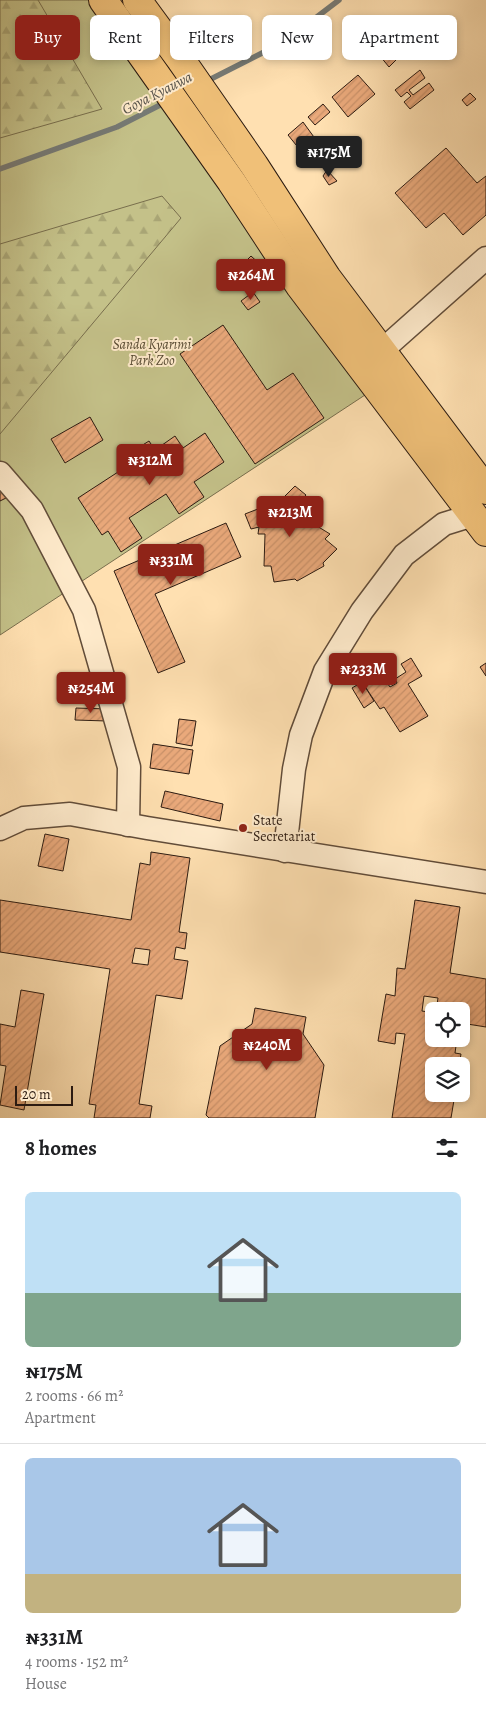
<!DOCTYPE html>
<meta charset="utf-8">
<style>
body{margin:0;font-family:Alegreya,serif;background:#f2f2f2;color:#202124;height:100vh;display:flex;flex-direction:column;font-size:19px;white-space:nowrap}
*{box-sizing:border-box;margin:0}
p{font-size:16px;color:#757577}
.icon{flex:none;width:28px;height:28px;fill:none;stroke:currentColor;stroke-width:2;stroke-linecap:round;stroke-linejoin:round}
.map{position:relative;height:1118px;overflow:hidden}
.side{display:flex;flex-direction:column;background:#fff;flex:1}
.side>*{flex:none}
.hud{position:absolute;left:15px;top:15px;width:456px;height:45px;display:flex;gap:10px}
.buttons{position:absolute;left:425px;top:1002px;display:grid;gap:10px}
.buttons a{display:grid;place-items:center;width:45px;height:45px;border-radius:8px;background:#fff;box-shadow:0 2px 8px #0003;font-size:25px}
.scale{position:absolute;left:15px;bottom:12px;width:58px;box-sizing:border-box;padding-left:5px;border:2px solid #2c1b11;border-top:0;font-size:14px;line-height:18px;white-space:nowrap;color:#2c1b11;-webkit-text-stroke:4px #ffebcc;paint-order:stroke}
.price{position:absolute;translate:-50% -42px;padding:0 11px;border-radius:5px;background:#8f2418;color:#fff;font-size:16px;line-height:32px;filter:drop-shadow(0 1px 2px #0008)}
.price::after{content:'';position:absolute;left:50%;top:30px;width:15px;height:11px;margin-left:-8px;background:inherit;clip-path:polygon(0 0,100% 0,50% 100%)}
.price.current{background:#222;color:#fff}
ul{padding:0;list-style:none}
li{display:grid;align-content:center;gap:10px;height:265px;padding:0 25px}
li+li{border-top:1px solid #e0e0e0}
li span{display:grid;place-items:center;height:155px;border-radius:8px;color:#555}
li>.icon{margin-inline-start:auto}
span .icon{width:90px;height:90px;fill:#fffc;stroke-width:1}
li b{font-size:21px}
h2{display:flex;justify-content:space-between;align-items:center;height:60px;padding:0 25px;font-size:21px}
.chip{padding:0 18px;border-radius:8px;background:#fff;box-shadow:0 2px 8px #0003;font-size:18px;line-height:45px}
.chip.current{background:#8f2418;color:#fff}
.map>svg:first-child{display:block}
.green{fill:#c4c189;stroke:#786e4d}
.forest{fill:url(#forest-firs);stroke:#786e4d}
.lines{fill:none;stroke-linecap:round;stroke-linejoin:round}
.stream{stroke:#767a75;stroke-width:5.5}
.building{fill:url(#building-hatch);stroke:#2c1b11;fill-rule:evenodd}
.minor-casing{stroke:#614c39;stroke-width:25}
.major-casing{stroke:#2c1b11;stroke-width:30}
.minor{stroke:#ffebcc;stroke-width:22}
.major{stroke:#f0c078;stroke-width:28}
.poi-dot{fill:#8f2418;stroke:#ffebcc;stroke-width:2}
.labels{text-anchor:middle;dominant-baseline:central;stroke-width:4;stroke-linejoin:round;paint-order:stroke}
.park-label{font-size:14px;font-style:italic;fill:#5a4d35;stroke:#ffebcc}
.poi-label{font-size:14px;fill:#2c1b11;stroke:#ffebcc;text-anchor:start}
.water-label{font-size:15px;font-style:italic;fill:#57534b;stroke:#ffebcc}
</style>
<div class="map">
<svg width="486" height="1118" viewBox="0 0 486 1118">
<defs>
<pattern id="forest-firs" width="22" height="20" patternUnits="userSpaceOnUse" patternTransform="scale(1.25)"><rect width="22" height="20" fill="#c4c189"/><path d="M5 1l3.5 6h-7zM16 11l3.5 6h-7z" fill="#a9a575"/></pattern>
<pattern id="building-hatch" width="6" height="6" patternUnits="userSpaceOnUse" patternTransform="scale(1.25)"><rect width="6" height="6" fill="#eaa97b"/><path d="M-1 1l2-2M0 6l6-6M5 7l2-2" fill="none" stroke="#c99169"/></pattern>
</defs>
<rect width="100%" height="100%" fill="#ffe0b1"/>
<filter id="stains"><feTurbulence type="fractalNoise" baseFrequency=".004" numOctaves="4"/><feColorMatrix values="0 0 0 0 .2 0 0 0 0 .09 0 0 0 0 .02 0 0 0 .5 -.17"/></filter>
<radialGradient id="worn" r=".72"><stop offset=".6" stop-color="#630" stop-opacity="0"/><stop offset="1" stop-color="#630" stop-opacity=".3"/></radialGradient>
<!-- green -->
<path class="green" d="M0,0h99l266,395 -365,240z"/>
<!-- forest -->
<g class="forest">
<path d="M0,0h38l64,109 -102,29z"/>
<path d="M162,196l19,22 -181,216v-190z"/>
</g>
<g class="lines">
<!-- stream -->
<g class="stream">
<path d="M205,82l79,-40 55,-42"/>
<path d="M0,169l117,-42 49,-25"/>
</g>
</g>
<!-- building -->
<g class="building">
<path d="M434,17l11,14 -19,16 -12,-14z"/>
<path d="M388,50l8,10 -7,7 -9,-11z"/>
<path d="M420,70l5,8 -16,12 4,5 16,-12 5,7 -24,19 -6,-7 7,-6 -4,-4 -6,5 -6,-7z"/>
<path d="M358,75l17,19 -27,23 -16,-20z"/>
<path d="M470,93l6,6 -9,7 -5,-6z"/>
<path d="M323,104l7,8 -15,13 -7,-8z"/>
<path d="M303,122l16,22 -14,12 -17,-21z"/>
<path d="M446,148l31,35 9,-7v39l-23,20 -19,-22 -18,15 -31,-35z"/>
<path d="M327,170l10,11 -8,4 -6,-9z"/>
<path d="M251,256l12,11 -11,11 -12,-11z"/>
<path d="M253,292l7,10 -12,8 -7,-9z"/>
<path d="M223,325l44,65 26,-17 31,45 -69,46 -75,-110z"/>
<path d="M90,417l13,23 -38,23 -14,-24z"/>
<path d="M205,433l19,29 -30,20 10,15 -25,17 -13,-20 -37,24 13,20 -21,14 -13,-21 -6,4 -24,-37 57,-37 -5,-8 19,-12 6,9 20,-14 8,12z"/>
<path d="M0,480l8,17 -8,4z"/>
<path d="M295,486l11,9 -9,10 6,4 -4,6 31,19 -5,5 12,10 -14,14 1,3 -27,15 -2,-2 -21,3 -3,-16h-7l1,-32h-7l1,-7 -8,2 -6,-15 18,-7 14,-10 4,3z"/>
<path d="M226,523l15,34 -86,37 30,68 -27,11 -44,-102z"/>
<path d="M411,658l11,18 -14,8 20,32 -28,16 -16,-25 -4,2 -18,-27 17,-11 11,16 7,-4 -2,-4 11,-7 -5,-8z"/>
<path d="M486,663v13l-6,-9z"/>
<path d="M362,682l12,19 -10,7 -12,-20z"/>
<path d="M76,708l32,1 -1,12 -32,-1z"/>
<path d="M179,719l17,2 -4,25 -16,-3z"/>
<path d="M153,744l40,6 -4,24 -39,-6z"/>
<path d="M165,791l58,13 -3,17 -59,-14z"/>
<path d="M45,834l24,5 -6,32 -25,-5z"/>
<path d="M151,852l39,6 -11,74 8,1 -2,16 -9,-2 -2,12 14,2 -6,38 -26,-4 -17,109 13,2 -2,12h-56l2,-13 -7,-1 21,-135 -110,-17v-52l131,20 9,-57 10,2zM135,948l15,2 -2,15 -16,-2z"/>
<path d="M415,900l45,7 -10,66 36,6v48l-25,-4v-12h-25l2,-13 -14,-2 -2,15 12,2v26h23l-2,14 6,1 -2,12h-25v28h21l-4,24h-59l13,-84 -9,-1 -1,11 -17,-3 8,-47 9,2 2,-28 8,1z"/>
<path d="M21,990l23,4 -20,116 -24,-5 6,-39 -6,-1v-41l15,3z"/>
<path d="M255,1008l51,9 -3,17 21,31 -9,53h-106l-3,-3 14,-69 32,-22z"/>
</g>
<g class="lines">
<defs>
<g id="minor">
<path d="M369,362l117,-104"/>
<path d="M0,473l32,37 52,100 45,157 -1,58"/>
<path d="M0,829l24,-11 46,-4 77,14 339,54"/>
<path d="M285,851l9,-82 7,-34 24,-64 37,-60 42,-56 40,-31 29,-9"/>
</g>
<g id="major">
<path d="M103,0l128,181 69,105 186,246"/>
<path d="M137,0l44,60 73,105 73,113 159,212"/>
</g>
</defs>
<!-- minor casing -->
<use href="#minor" class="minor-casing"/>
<!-- major casing -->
<use href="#major" class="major-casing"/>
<!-- minor -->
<use href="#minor" class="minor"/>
<!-- major -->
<use href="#major" class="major"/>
</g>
<!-- markers -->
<circle class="poi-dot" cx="243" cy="828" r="5"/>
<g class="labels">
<!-- park labels -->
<g class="park-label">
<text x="152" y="344">Sanda Kyarimi<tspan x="152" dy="16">Park Zoo</tspan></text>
</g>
<!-- poi labels -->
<g class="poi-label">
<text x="253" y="820">State<tspan x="253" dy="16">Secretariat</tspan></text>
</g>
<!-- water labels -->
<g class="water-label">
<text transform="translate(157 93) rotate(-27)">Goya Kyauwa</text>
</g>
</g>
<rect width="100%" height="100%" filter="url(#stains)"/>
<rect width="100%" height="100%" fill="url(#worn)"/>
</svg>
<div class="buttons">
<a><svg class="icon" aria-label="locate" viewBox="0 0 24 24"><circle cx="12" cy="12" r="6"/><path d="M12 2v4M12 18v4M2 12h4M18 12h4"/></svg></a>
<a><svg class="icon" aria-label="layers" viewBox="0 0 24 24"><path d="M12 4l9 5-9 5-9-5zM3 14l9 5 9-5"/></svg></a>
</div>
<div class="scale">20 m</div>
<b class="price current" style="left:329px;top:178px">₦175M</b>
<b class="price" style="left:251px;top:301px">₦264M</b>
<b class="price" style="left:150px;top:486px">₦312M</b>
<b class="price" style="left:290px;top:538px">₦213M</b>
<b class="price" style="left:171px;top:586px">₦331M</b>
<b class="price" style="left:363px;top:695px">₦233M</b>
<b class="price" style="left:91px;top:714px">₦254M</b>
<b class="price" style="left:267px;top:1071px">₦240M</b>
<div class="hud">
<a class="chip current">Buy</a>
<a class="chip">Rent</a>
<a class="chip">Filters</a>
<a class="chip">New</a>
<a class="chip">Apartment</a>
</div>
</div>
<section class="side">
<h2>8 homes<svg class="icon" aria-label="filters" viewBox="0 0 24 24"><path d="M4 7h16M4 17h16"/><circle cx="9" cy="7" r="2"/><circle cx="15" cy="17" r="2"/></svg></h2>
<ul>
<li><span style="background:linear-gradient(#bfe0f5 65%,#7fa58c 0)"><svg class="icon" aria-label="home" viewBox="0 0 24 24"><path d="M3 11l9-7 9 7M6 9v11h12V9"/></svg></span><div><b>₦175M</b><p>2 rooms · 66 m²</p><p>Apartment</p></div></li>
<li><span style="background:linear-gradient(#a9c7e8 75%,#c2b280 0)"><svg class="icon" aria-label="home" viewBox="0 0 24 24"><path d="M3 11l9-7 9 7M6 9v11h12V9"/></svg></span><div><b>₦331M</b><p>4 rooms · 152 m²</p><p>House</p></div></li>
</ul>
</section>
